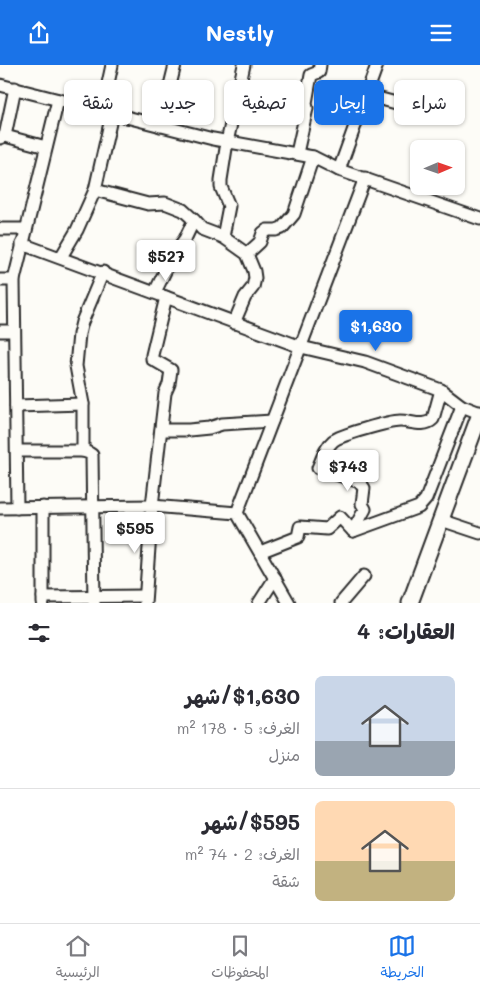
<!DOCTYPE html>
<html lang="ar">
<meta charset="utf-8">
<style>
body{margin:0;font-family:Mali,"Playpen Sans Arabic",sans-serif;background:#f2f2f3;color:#2b2b33;direction:rtl;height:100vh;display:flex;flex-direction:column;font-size:19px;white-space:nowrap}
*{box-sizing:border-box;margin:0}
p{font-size:16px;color:#7c7c81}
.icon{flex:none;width:28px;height:28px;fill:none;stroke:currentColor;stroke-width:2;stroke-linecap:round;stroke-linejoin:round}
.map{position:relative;height:538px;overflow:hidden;direction:ltr}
.details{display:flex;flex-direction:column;background:#fff;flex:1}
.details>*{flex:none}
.hud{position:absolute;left:15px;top:15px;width:450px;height:45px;direction:rtl;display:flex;gap:10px}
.needle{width:32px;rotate:88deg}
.controls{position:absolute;left:410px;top:75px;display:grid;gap:10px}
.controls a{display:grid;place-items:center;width:55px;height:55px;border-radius:8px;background:#fff;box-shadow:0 1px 4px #0004;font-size:25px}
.price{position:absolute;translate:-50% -42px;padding:0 11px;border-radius:5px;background:#fff;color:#222;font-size:16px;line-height:32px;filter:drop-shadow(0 1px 2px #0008)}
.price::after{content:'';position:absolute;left:50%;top:30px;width:15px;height:11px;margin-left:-8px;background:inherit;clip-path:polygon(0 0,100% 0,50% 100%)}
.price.selected{background:#1a73e8;color:#fff}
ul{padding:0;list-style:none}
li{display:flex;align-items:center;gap:15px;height:125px;padding:0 25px}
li+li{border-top:1px solid #e1e1e2}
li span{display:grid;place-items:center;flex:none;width:140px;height:100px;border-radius:8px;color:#555}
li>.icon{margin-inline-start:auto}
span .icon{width:60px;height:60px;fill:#fffc;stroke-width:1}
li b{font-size:21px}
h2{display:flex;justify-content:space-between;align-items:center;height:60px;padding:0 25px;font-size:21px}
.tag{padding:0 18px;border-radius:8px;background:#fff;box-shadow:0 1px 4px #0004;font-size:18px;line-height:45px}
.tag.selected{background:#1a73e8;color:#fff}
header{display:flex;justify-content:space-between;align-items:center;height:65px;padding:0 25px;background:#1a73e8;color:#fff;font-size:22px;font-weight:800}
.tabs{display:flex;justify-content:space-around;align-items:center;height:70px;border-top:1px solid #e1e1e2;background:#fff;font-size:14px;color:#7c7c81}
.tabs a{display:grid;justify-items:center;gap:2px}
.tabs .selected{color:#1a73e8}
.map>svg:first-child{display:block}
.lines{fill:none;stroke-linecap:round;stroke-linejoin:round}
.minor-casing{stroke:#2b2b2b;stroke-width:15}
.secondary-casing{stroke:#2b2b2b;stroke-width:19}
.minor{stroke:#fdfcf7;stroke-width:11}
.secondary{stroke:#fdfcf7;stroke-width:15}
</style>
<header><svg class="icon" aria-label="menu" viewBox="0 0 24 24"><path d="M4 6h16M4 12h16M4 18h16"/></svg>Nestly<svg class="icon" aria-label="share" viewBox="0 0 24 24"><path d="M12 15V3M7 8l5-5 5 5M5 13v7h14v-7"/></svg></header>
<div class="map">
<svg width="480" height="538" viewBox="0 0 480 538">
<rect width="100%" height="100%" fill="#fdfcf7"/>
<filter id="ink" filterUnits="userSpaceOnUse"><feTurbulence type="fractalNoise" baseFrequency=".02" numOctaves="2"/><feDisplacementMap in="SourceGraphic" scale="10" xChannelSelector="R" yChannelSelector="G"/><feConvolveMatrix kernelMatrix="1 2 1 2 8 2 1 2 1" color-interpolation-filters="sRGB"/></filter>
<g filter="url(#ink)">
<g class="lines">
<defs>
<g id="minor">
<path d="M0,20l213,54 100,18 26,13 141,49"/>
<path d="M366,30l34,9"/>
<path d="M102,46l10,-46"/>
<path d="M160,61l15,-61"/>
<path d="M5,71l10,-48"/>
<path d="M0,73l5,-2 41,11"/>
<path d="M297,88l10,-45 -1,-5 5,-28 8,-3 1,-7"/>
<path d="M339,105l38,-105"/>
<path d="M95,125l53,14 17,-1 18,7 11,10 -9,19 -12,16 -18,37"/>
<path d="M194,155l8,9 21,8 6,-31 -8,-19v-7l6,-38 17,-77"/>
<path d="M0,164h26"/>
<path d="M223,172l24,17 7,17 1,7 -2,9 -8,10 -11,26"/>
<path d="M22,179l279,103 64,15 76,28"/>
<path d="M247,189l13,-12 3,-9 4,-3h9l6,-2 12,-14 19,-57"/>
<path d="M61,192l16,-27 18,-40 17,-76"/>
<path d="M0,215h14"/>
<path d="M0,266h13"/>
<path d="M16,341l67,-2"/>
<path d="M161,365h28l20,-2 13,-4 50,-3"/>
<path d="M17,386h66l6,2 3,2 2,148"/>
<path d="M83,386v-47l-7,-38 3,-32 3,-12 21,-50"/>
<path d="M43,442v96"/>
<path d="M0,443l152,-2 85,7 52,90"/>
<path d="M17,443l-3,-228 44,-180"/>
<path d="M237,448l128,-335"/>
<path d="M441,455l39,13"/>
<path d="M353,466l12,-22 -3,-5 2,-16 -5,-6 -41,-14c4,-9 7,-20 15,-27 7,-6 57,-20 67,-20 11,0 24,7 33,-2l8,-29 21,16 18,7"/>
<path d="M260,487l38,-15 2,-10 27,2 13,-12 13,14 66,-24 7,-8 36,-93"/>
<path d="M43,532l102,-1"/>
<path d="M145,538l7,-97 13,-113 4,-9 2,-14 -19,-11v-4l14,-58"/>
<path d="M259,538l16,-25"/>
<path d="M341,538l23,-27"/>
</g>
<path id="secondary" d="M410,538l70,-189"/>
</defs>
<!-- minor casing -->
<use href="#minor" class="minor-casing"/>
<!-- secondary casing -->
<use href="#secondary" class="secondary-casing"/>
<!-- minor -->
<use href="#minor" class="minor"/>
<!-- secondary -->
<use href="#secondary" class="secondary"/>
</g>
</g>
</svg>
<div class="controls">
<a><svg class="needle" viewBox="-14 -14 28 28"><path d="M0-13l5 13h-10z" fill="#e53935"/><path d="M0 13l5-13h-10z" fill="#7c7c81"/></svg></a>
</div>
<b class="price" style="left:166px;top:217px">$527</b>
<b class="price selected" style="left:376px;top:287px">$1,630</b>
<b class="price" style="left:348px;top:427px">$743</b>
<b class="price" style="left:135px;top:489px">$595</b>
<div class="hud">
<a class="tag">شراء</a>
<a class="tag selected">إيجار</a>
<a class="tag">تصفية</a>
<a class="tag">جديد</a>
<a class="tag">شقة</a>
</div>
</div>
<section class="details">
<h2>العقارات: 4<svg class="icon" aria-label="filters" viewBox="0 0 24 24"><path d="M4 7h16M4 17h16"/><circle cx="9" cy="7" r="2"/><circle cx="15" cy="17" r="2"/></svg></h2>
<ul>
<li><span style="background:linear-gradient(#c9d6e8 65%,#9aa5b1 0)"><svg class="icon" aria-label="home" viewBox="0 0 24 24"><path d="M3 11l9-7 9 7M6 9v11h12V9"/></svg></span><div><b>$1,630/شهر</b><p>الغرف: 5 · 178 m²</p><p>منزل</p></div></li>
<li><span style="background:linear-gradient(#ffd9b3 60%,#c2b280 0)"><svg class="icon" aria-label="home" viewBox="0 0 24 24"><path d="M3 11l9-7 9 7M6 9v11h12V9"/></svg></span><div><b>$595/شهر</b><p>الغرف: 2 · 74 m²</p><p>شقة</p></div></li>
</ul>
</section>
<nav class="tabs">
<a class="selected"><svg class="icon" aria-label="map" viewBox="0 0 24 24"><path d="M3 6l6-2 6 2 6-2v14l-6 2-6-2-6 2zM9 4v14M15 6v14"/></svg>الخريطة</a>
<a><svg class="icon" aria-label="saved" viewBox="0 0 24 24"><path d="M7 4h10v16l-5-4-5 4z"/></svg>المحفوظات</a>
<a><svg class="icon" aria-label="home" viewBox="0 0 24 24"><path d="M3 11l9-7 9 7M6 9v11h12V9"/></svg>الرئيسية</a>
</nav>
